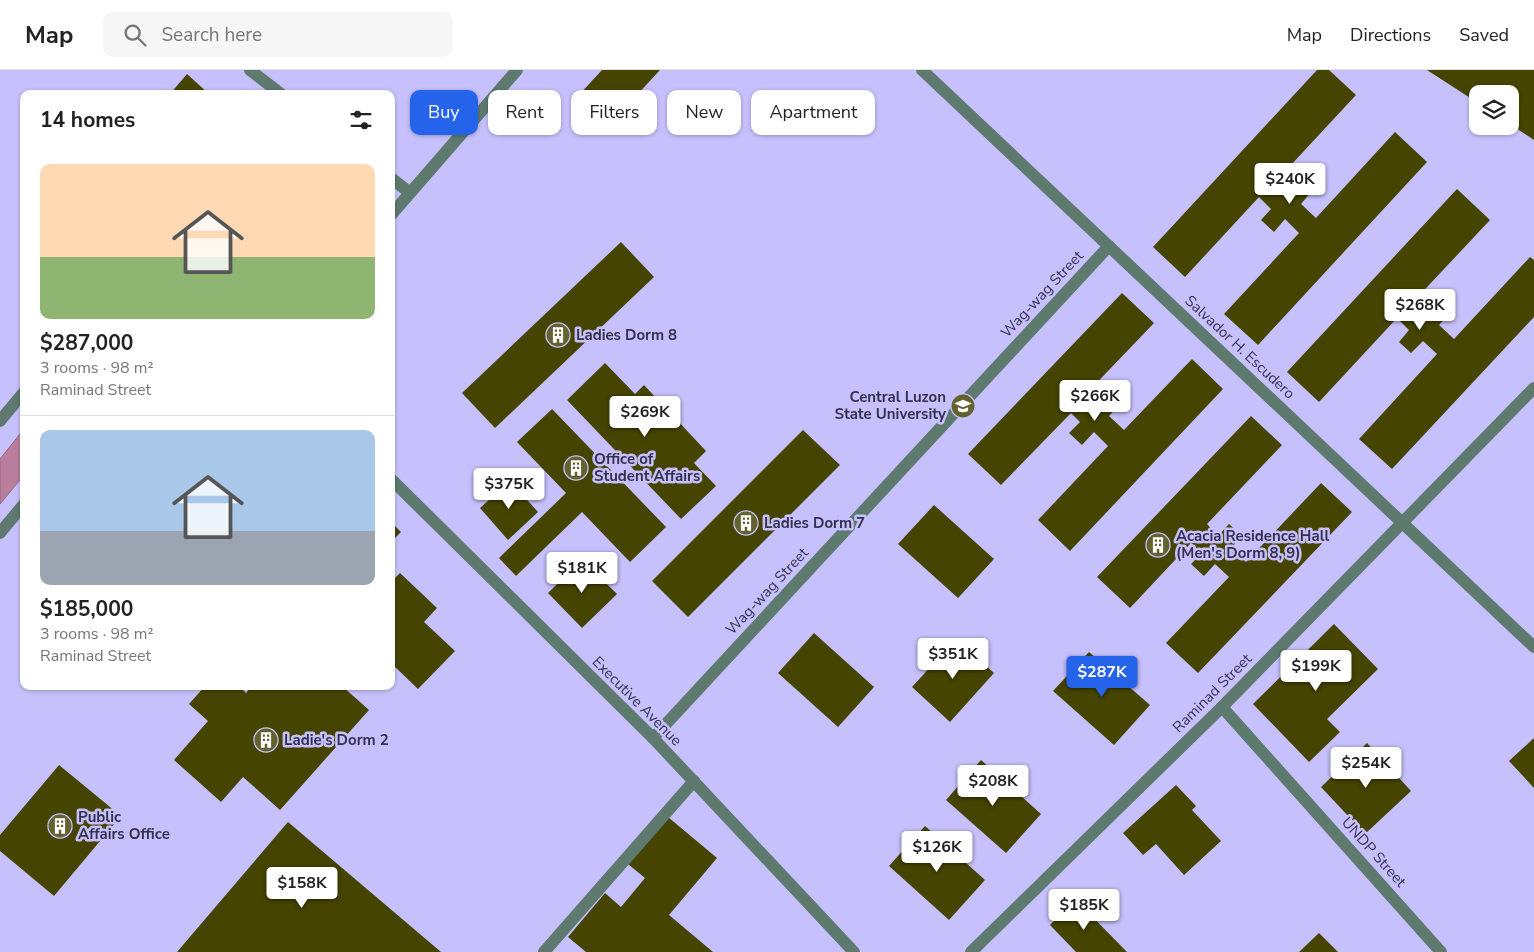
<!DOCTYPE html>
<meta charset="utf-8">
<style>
body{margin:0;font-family:"Nunito Sans",sans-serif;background:#f6f6f6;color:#222;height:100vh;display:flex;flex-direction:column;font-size:19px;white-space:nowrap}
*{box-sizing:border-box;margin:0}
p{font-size:16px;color:#767676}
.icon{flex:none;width:28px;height:28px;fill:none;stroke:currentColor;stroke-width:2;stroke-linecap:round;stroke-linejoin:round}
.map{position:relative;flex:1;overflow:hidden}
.details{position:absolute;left:20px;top:20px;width:375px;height:600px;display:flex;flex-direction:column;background:#fff;border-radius:10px;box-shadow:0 1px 4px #0004}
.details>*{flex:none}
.banner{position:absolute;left:410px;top:20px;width:475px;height:45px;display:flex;gap:10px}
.fabs{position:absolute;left:1469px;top:15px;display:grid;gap:10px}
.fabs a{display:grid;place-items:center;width:50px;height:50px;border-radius:10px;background:#fff;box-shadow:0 1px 4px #0004;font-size:25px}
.price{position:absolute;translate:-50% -42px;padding:0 11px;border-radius:5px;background:#fff;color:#222;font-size:16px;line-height:32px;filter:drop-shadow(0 1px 2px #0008)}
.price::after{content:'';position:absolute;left:50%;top:30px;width:15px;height:11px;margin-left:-8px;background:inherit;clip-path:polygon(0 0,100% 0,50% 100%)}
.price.on{background:#2563eb;color:#fff}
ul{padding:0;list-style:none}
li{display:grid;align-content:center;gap:10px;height:265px;padding:0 20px}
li+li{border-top:1px solid #e0e0e0}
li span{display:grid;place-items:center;height:155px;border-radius:10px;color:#555}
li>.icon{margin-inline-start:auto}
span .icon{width:90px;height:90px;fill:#fffc;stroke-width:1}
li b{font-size:21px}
h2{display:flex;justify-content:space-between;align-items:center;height:60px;padding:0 20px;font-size:21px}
.chip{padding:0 18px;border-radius:10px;background:#fff;box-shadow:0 1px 4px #0004;font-size:18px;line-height:45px}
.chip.on{background:#2563eb;color:#fff}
header{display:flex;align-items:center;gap:30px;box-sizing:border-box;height:70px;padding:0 25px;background:#fff;border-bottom:1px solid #e0e0e0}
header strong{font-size:24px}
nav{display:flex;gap:28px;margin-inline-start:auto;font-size:18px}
.search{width:350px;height:45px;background:#f6f6f6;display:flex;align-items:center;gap:12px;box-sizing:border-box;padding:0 18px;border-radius:10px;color:#767676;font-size:19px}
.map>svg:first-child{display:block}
.water{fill:#b97e9b;stroke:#916784}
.building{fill:#454401}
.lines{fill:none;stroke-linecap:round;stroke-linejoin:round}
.minor{stroke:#5e7a6f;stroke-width:12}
.labels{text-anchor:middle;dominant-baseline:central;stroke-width:5;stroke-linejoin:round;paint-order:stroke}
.street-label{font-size:15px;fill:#34314e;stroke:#c6c1fc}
.poi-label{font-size:15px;font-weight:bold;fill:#34314e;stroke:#c6c1fc;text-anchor:start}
</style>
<header>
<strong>Map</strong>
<div class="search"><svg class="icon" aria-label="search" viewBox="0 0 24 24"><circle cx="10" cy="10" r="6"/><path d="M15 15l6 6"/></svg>Search here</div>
<nav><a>Map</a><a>Directions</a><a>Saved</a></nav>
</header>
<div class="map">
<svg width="1534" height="882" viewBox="0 0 1534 882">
<rect width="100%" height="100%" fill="#c6c1fc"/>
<!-- water -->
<path class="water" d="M24,359v46l-24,29v-45z"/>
<!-- building -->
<g class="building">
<path d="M602,0h58l-51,55 -31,-29z"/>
<path d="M1317,0h12l27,25 -79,85 11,11 11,-11 13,11 -11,13 15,14 79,-86 32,30 -169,183 -34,-31 75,-81 -14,-14 -11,13 -13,-12 10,-11 -12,-12 -74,80 -32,-30z"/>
<path d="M1427,0h107v70l-24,-16v-30h-32v9z"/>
<path d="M187,4l22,20h-39z"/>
<path d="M1457,119l33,31 -76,81 12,11 11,-11 13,12 -11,12 15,14 76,-82 4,3v57l-142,152 -33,-30 78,-85 -14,-13 -12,12 -12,-11 10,-12 -12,-12 -78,84 -32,-30z"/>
<path d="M621,172l33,35 -159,151 -33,-35z"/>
<path d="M1122,223l32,30 -68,71 11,10 10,-12 13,12 -11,12 15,14 68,-71 31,30 -153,162 -32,-31 70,-74 -14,-14 -12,13 -13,-12 11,-11 -9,-9 -70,72 -33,-31z"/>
<path d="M605,293l30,31 9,-9 62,66 -12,12 22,23 -35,33 -114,-119z"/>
<path d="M552,339l114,118 -36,35 -48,-50 -66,64 -17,-18 67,-65 -49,-51z"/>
<path d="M1251,346l31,29 -75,79 11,12 11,-12 13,12 -11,12 15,14 75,-79 31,29 -154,161 -32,-30 63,-66 -14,-13 -11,12 -13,-12 11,-11 -11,-10 -61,65 -33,-31z"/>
<path d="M803,360l37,35 -152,152 -36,-36z"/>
<path d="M510,411l28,31 -30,28 -28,-32z"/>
<path d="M934,435l60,54 -36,39 -60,-54z"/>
<path d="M391,452l10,10 -10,10z"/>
<path d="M582,490l35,34 -35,34 -34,-35z"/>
<path d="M400,503l37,35 -13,14 31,29 -37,38 -27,-26v-81z"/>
<path d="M1334,554l44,45 -51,50 13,13 -31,30 -56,-58z"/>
<path d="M814,563l60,54 -36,40 -60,-54z"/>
<path d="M956,569l38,34 -44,49 -38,-35z"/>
<path d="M1089,582l61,53 -36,40 -61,-54z"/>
<path d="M205,616h34l7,7 6,-7h90l27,24 -89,100 -37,-33 -22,25 -47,-42 34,-39 -19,-17z"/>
<path d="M1534,668v50l-25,-27z"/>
<path d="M1367,673l44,48 -46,43 -44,-47z"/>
<path d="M981,690l60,54 -35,39 -60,-53z"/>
<path d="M59,695l62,51 -67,80 -54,-45v-16z"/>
<path d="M1176,715l20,21 -4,4 29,31 -37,34 -28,-31 -13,11 -20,-22z"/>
<path d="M668,747l49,41 -48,57 44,37h-127l-18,-15 37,-44 16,14 24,-29 -17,-14z"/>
<path d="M288,752l153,130h-264z"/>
<path d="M925,756l60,54 -36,40 -60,-54z"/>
<path d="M1075,829l52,53h-51l-26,-27z"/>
<path d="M1319,863l19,19h-39z"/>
</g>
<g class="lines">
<!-- minor -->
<g class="minor">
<path d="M250,0l31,24"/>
<path d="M922,0l612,577"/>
<path d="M391,108l18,14"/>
<path d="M391,145l126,-145"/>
<path d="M0,351l24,-29"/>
<path d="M391,409l262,259 201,214"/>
<path d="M0,463l24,-29"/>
<path d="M1222,637l219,245"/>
<path d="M653,668l456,-492"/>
<path d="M544,882l150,-171"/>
<path d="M971,882l251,-245 312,-319"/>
</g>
</g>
<!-- icons -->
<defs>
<symbol id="building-disc" viewBox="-11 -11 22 22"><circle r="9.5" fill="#63622f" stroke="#c6c1fc"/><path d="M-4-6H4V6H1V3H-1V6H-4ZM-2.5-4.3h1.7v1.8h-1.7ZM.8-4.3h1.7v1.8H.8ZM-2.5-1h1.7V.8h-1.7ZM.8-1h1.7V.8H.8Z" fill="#fff"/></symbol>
<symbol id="university-disc" viewBox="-11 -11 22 22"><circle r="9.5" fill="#63622f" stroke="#c6c1fc"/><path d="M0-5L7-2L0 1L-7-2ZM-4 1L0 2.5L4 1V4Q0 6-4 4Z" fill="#fff"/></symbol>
</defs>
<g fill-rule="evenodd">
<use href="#building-disc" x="544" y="251" width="28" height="28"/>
<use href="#university-disc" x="949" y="322" width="28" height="28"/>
<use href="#building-disc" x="562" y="384" width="28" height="28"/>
<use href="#building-disc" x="732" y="439" width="28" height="28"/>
<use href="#building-disc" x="1144" y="461" width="28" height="28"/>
<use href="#building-disc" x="252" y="656" width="28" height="28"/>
<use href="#building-disc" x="46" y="742" width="28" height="28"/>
</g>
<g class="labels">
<!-- street labels -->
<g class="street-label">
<text transform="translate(1042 224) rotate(-47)">Wag-wag Street</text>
<text transform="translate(1240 277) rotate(43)">Salvador H. Escudero</text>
<text transform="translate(767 521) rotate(-47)">Wag-wag Street</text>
<text transform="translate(1212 623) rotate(-45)">Raminad Street</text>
<text transform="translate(637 631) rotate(45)">Executive Avenue</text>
<text transform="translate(1374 782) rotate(48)">UNDP Street</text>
</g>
<!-- poi labels -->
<g class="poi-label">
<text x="576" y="265">Ladies Dorm 8</text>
<text x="946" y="327" text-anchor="end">Central Luzon<tspan x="946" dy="17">State University</tspan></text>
<text x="594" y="389">Office of<tspan x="594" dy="17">Student Affairs</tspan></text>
<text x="764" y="453">Ladies Dorm 7</text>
<text x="1176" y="466">Acacia Residence Hall<tspan x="1176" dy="17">(Men's Dorm 8, 9)</tspan></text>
<text x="284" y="670">Ladie's Dorm 2</text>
<text x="78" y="747">Public<tspan x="78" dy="17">Affairs Office</tspan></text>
</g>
</g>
</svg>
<div class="fabs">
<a><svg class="icon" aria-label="layers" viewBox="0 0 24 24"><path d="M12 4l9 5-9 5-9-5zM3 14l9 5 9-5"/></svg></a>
</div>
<b class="price" style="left:1290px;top:135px">$240K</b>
<b class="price" style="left:1420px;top:261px">$268K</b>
<b class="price" style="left:1095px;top:352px">$266K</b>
<b class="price" style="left:645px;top:368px">$269K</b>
<b class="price" style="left:509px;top:440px">$375K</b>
<b class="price" style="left:582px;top:524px">$181K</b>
<b class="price" style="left:953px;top:610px">$351K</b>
<b class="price" style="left:1316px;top:622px">$199K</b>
<b class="price on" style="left:1102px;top:628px">$287K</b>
<b class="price" style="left:1366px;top:719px">$254K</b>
<b class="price" style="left:993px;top:737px">$208K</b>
<b class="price" style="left:937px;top:803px">$126K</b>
<b class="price" style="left:302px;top:839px">$158K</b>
<b class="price" style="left:1084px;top:861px">$185K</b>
<div class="banner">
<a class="chip on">Buy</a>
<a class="chip">Rent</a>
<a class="chip">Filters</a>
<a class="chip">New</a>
<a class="chip">Apartment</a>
</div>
<section class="details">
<h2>14 homes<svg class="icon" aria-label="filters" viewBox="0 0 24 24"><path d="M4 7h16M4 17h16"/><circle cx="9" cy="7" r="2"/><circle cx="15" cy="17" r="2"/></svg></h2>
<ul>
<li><span style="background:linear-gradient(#ffd9b3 60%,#8fb573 0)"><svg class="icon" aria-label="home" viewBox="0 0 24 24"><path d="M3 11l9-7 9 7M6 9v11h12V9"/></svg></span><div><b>$287,000</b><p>3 rooms · 98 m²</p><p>Raminad Street</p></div></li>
<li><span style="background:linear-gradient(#a9c7e8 65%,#9aa5b1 0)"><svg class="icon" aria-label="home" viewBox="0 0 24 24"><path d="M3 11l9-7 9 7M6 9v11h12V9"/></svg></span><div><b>$185,000</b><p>3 rooms · 98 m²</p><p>Raminad Street</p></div></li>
</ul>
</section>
</div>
